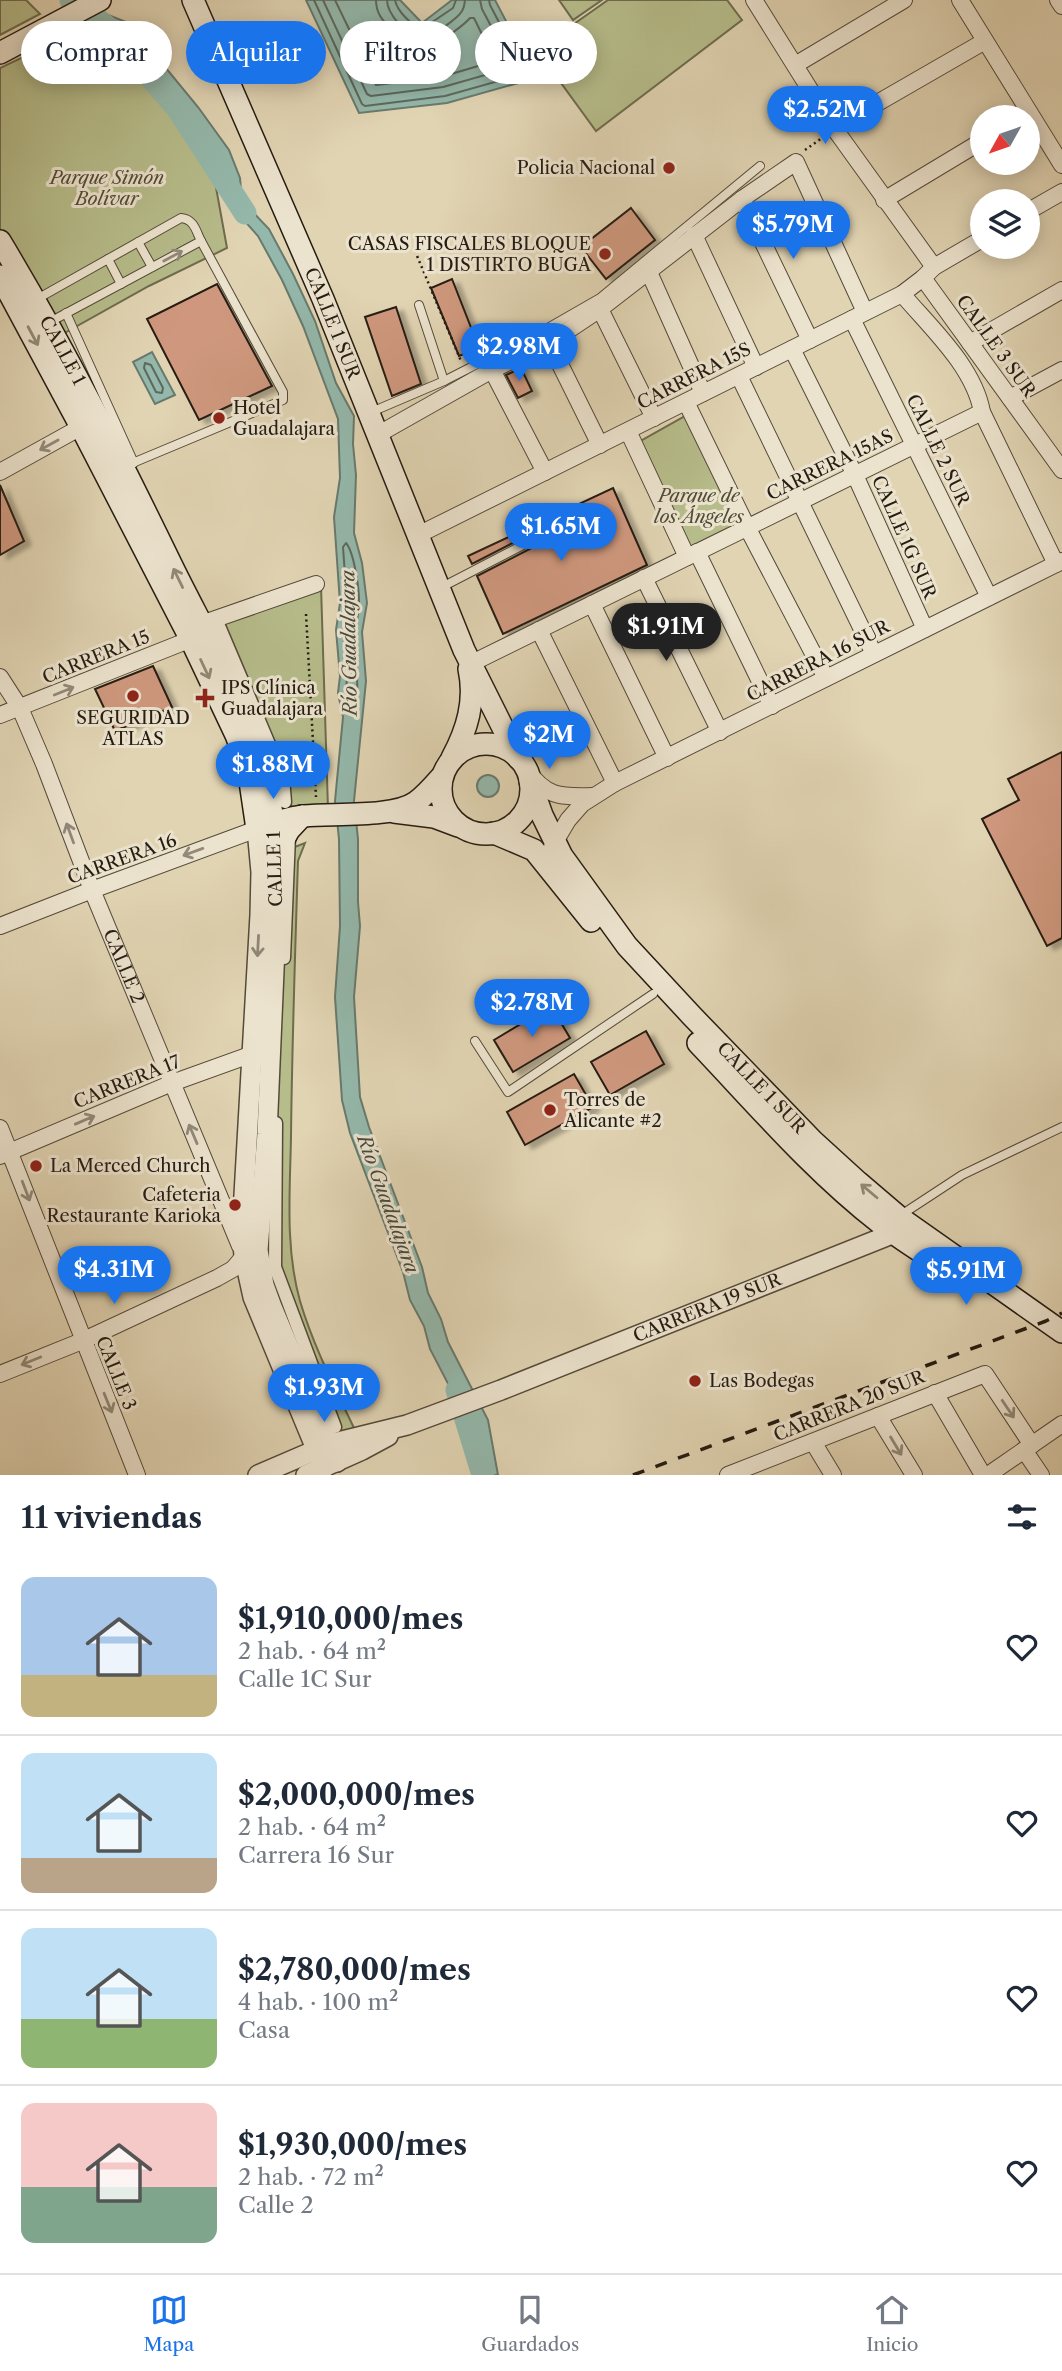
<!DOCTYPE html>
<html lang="es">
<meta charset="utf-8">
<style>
body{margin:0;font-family:"Libre Caslon Text",serif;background:#f6f6f7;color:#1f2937;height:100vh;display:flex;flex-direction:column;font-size:26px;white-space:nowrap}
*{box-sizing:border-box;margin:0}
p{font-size:23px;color:#747a83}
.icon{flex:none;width:38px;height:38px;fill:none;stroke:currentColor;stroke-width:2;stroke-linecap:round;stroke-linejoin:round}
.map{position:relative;height:1475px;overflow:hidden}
.sheet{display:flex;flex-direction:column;background:#fff;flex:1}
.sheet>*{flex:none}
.hud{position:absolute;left:21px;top:21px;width:700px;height:63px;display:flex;gap:14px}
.needle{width:46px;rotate:230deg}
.buttons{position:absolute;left:970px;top:105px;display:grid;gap:14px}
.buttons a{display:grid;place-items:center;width:70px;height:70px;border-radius:50%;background:#fff;box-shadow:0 4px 18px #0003;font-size:35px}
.price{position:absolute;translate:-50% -60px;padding:0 16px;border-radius:24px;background:#1a73e8;color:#fff;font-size:23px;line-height:46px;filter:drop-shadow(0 2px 4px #0008)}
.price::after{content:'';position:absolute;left:50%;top:42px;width:21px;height:16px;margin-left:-10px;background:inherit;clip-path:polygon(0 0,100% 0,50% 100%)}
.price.active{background:#222;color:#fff}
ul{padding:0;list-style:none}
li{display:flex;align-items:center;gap:21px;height:175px;padding:0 21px}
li+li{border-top:2px solid #e0e1e3}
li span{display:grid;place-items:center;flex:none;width:196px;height:140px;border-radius:14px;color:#555}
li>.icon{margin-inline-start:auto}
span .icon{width:84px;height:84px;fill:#fffc;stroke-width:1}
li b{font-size:30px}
h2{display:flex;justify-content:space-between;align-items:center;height:84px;padding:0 21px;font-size:30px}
.chip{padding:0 24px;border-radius:32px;background:#fff;box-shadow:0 4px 18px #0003;font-size:24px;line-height:63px}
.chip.active{background:#1a73e8;color:#fff}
.tab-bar{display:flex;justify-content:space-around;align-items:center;height:98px;border-top:2px solid #e0e1e3;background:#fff;font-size:19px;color:#747a83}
.tab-bar a{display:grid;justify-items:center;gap:4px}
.tab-bar .active{color:#1a73e8}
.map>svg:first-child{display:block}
.green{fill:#b6bc8a;stroke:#6e6c4e;stroke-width:2}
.water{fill:#94b8ab;stroke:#687a6e;stroke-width:2}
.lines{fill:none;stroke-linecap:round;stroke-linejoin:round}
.shore{stroke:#5c6a5e;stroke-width:2}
.river{stroke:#94b8ab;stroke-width:23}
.building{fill:#cf987e;stroke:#251c12;stroke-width:2;filter:url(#shadow)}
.service-casing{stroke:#544a3a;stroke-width:10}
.pedestrian-casing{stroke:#544a3a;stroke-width:15}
.minor-casing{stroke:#544a3a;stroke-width:18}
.tertiary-casing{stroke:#544a3a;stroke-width:22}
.secondary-casing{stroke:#251c12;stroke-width:24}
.path{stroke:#251c12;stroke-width:2.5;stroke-dasharray:2 3.5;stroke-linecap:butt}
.service{stroke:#ece3ce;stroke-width:8}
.pedestrian{stroke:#ece3ce;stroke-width:12}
.minor{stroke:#ece3ce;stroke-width:16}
.tertiary{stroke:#ece3ce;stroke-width:19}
.secondary{stroke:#ece3ce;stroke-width:21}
.rail{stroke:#251c12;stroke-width:3.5;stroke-dasharray:12 12;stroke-linecap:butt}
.oneway{stroke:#928979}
.poi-dot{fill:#8f2418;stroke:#ece3ce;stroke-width:2.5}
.labels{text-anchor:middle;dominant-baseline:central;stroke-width:6;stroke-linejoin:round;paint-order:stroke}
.poi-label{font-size:18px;fill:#251c12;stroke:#ece3ce;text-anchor:start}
.park-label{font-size:18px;font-style:italic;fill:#504c36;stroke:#ece3ce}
.street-label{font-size:18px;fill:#251c12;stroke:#ece3ce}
.water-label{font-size:19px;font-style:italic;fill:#464b40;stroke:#ece3ce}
</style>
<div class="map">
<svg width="1062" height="1475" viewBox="0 0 1062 1475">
<defs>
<filter id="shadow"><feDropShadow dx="7" dy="4" stdDeviation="2" flood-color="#0004"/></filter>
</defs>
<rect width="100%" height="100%" fill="#e1d4b3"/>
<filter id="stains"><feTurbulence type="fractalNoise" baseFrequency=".00286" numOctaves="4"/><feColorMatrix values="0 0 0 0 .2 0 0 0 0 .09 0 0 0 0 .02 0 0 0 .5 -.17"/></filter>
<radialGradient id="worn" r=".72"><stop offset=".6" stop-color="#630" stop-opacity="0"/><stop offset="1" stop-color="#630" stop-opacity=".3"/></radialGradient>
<!-- green -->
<g class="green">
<path d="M0,0h26l14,14 -40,21z"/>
<path d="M559,0h43l-29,20z"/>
<path d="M608,0h119l15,20 -146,111 -59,-81z"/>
<path d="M63,38l62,4 39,45 45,62 18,99 -78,38 -88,49 -61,-103v-164z"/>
<path d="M687,415l55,112 -53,25 -52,-109z"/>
<path d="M321,586l7,223c-32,4 -32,3 -55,-19l-71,-163z"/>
<path d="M305,843l-7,18c-3,92 -6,184 -7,276 -1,54 -6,111 9,164 13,44 34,85 54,127l-19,6 -65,-180 17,-404z"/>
</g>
<!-- water -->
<g class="water">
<path d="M69,0h18l21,15 21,8 69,84 31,43 11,28 1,12 9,19 19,20 24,45 22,47 21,62 18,33 -1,28 3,31 -2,58 8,30 5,40 -5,29 4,49 -12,120 4,38v63l2,24 -6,71 6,100 9,30 53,140 6,26 13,26 7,23 40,78 10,55h-19l-9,-49 -40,-77 -6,-23 -14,-26 -7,-28 -53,-139 -8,-33 -7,-103 5,-71 -1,-87 -4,-38 8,-84 -5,-24 2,-17 -4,-46 4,-27 -6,-86 6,-39 -2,-59 -35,-93 -21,-46 -24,-44 -17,-19 -12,-24 -2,-13 -9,-24 -49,-67 -47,-56 -19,-7z"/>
<path d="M306,0h94l22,23 30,-23h43l41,78 -89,25 -88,10z"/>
<path d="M152,352l23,43 -20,9 -22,-42z"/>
<circle cx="488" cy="786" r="11"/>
</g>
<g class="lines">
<!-- shore -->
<g class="shore">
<path d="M314,0l48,104 3,2 80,-10 78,-22 1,-4 -34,-65 -1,-5"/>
<path d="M323,0l44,94 4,2 72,-9 67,-19 1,-4 -29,-55 -2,-9"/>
<path d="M335,0l41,85 65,-8 54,-16 -21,-43h-4c-6,7 -14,12 -22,18 -25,19 -36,15 -57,-7 -9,-9 -15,-16 -15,-29"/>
<path d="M387,0c0,13 20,38 35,38 9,0 36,-20 40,-27 3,-5 2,-6 3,-11"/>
<path d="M395,0c2,11 17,26 27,29l31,-21 3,-8"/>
<path d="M145,363l6,2 12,23 -1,5 -6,-1 -12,-24z"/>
<path d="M346,543c8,9 13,45 13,58 1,11 -4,22 -4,33 0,29 5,48 1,78l-3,2 -4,-2 -3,-19 1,-17 -4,-45 4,-28 -4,-56z"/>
</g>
<!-- river -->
<g class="river">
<path d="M71,0l36,27 71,82 67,104"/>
<path d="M457,1390l26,85"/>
</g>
</g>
<!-- building -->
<g class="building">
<path d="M631,208l24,32 -49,39 -25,-32z"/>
<path d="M452,279l27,69 -20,8 -28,-68z"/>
<path d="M217,284l55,102 -73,34 -52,-101z"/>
<path d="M396,307l25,77 -29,12 -27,-79z"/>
<path d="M521,368l11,23 -14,7 -12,-23z"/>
<path d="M0,485l24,56 -24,14z"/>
<path d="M613,488l34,77 -144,69 -26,-58 105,-54 3,-8 -3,-4h-6l-104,54 -4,-8z"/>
<path d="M153,666l19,41 -57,24 -20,-42z"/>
<path d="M1062,752v186l-15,8 -65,-127 37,-19 -11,-21z"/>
<path d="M551,1006l19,32 -57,34 -19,-32z"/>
<path d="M646,1031l18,33 -54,31 -19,-33z"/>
<path d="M574,1074l19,33 -68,38 -18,-33z"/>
</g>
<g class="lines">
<defs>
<g id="service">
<path d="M138,242l14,25"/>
<path d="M108,259l13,25"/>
<path d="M37,299l144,-81c13,1 15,13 20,23l-153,82"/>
<path d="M419,305l25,76"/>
<path d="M66,313l68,150"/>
<path d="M369,413l75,-32 102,-52 54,-31 160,-132"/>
<path d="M123,467l160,-67v-8l-82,-151"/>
<path d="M442,587l137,-71"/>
<path d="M475,1041l33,51 145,-98"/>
<path d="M901,1215l61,-40 100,-48"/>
</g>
<g id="pedestrian">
<path d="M216,619l67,158 2,25"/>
<path d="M284,958l5,-122"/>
<path d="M276,1123l-1,144 60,160"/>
</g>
<g id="minor">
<path d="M754,0l80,128 100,139"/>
<path d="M960,0l102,165"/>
<path d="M1058,0l4,6"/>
<path d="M795,65l109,-65"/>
<path d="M834,128l151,-87"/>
<path d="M742,199l68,141"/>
<path d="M884,200l98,-59"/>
<path d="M1027,212l35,-20"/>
<path d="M694,235l62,132"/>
<path d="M648,270l55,123"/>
<path d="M923,278l139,192"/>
<path d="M902,294c29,34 72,73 80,118l74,152"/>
<path d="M600,309l54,109"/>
<path d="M852,319l137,278"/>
<path d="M549,342l51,103"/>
<path d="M970,343l92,-53"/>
<path d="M792,349l63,126 70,154"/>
<path d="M492,370l53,102"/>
<path d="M739,376l135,278"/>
<path d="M1010,398l52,-28"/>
<path d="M686,402l61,125 79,151"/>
<path d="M628,431l59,126"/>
<path d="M377,435l115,-65 40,-19 38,-22 30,-20 142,-110 54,-37 69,150"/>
<path d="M0,472l90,-50"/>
<path d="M416,536l486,-242 21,-16 11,-11 48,-28"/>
<path d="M697,552l75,154"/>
<path d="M644,578l76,154"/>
<path d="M592,604l75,154"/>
<path d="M201,624l115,-40"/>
<path d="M539,630l76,153"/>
<path d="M468,665l514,-253"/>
<path id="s1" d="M0,677l20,31 24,56 48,126 148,356"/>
<path d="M0,715l199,-79"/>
<path d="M526,769c20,28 33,28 66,27"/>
<path d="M552,847l16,-27 14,-16 33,-21 447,-222"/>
<path d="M0,926l92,-36 165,-61"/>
<path d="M0,1128l137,347"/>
<path d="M0,1156l172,-73 89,-32"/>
<path d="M0,1374l82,-33 135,-63 16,-9 11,-13"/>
<path d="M935,1393l48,82"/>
<path d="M878,1416l36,59"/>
<path d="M813,1442l20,33"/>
<path d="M1024,1450l17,25"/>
<path d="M728,1475l257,-101 47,71"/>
<path d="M988,1475l74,-51"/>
</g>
<g id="tertiary">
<path d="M257,829l4,43 -1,43 -18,315 2,26 9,41 71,171"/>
<path d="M275,838l3,39 -11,257 -9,116 6,35 8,22 65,155"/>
<path id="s2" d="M258,1475l72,-31 77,-19 94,-35 406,-162"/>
<path d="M306,1475l56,-25 26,-14"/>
</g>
<g id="secondary">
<path id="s3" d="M193,0l130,299 141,351 54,108"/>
<path d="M0,53l100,-53"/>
<path id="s4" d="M0,241c64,106 119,216 173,327 40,81 91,164 100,255"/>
<path d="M0,276l81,151 110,213 45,95 12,33 9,61c15,-6 31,-11 47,-13 29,-3 90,2 112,-14 10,-7 19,-18 27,-27"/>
<circle cx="486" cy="789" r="45"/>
<path d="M452,758c15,-28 24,-57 17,-89"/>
<path id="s5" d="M530,781l12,34 20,41 65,90 64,69 122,126 45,41 41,35 163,115"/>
<path d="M394,812l40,5 24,9"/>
<path d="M494,833l40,17 57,71"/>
<path d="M276,854l13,-24 13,-14"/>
<path d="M698,1043c58,61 115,128 182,180 25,20 53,36 80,54"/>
</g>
</defs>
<!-- service casing -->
<use href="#service" class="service-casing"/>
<!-- pedestrian casing -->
<use href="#pedestrian" class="pedestrian-casing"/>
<!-- minor casing -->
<use href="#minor" class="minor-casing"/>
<!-- tertiary casing -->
<use href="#tertiary" class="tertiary-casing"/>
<!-- secondary casing -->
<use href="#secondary" class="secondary-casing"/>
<!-- path -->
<g class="path">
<path d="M805,150l17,-12"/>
<path d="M415,251l46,110"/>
<path d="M306,614l10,183"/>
</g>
<!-- service -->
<use href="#service" class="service"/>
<!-- pedestrian -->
<use href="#pedestrian" class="pedestrian"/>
<!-- minor -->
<use href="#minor" class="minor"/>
<!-- tertiary -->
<use href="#tertiary" class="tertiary"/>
<!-- secondary -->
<use href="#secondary" class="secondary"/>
<!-- rail -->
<path class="rail" d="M633,1475l413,-154 16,-8"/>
</g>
<!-- one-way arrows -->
<defs><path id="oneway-shaft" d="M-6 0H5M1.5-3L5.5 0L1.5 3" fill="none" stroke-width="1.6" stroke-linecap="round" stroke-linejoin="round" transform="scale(1.75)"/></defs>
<g class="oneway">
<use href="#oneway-shaft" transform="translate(173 256) rotate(-28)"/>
<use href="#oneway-shaft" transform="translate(33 336) rotate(62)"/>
<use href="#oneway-shaft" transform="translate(49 445) rotate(151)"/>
<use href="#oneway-shaft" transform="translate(178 578) rotate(-116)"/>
<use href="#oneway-shaft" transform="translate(205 669) rotate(65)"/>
<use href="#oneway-shaft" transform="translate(64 691) rotate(-22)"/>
<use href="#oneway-shaft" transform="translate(70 833) rotate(-110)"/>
<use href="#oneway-shaft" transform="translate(193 852) rotate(160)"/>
<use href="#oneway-shaft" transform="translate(258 946) rotate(93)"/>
<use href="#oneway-shaft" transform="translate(85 1120) rotate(-23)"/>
<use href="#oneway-shaft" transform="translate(193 1134) rotate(-113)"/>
<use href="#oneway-shaft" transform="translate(26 1191) rotate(69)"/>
<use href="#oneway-shaft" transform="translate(869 1191) rotate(-140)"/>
<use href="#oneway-shaft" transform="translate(31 1361) rotate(158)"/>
<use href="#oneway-shaft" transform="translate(108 1403) rotate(68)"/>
<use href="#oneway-shaft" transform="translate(1008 1409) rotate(56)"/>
<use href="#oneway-shaft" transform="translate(896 1446) rotate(59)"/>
</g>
<!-- markers -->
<g class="poi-dot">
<circle cx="669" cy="168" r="7"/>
<circle cx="605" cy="254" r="7"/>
<circle cx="219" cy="418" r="7"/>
<circle cx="133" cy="696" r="7"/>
<path d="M201.5 687.5h7v7h7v7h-7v7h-7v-7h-7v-7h7z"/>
<circle cx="550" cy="1110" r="7"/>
<circle cx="36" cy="1166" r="7"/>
<circle cx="235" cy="1205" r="7"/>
<circle cx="695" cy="1381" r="7"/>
</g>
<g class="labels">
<!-- poi labels -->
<g class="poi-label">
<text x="655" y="168" text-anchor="end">Policia Nacional</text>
<text x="591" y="244" text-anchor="end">CASAS FISCALES BLOQUE<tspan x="591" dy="21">1 DISTIRTO BUGA</tspan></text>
<text x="233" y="408">Hotel<tspan x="233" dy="21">Guadalajara</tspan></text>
<text x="221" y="688">IPS Clínica<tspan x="221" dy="21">Guadalajara</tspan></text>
<text x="133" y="718" text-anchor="middle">SEGURIDAD<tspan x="133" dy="21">ATLAS</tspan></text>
<text x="564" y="1100">Torres de<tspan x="564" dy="21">Alicante #2</tspan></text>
<text x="50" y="1166">La Merced Church</text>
<text x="221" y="1195" text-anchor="end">Cafeteria<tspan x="221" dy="21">Restaurante Karioka</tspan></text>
<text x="709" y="1381">Las Bodegas</text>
</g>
<!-- park labels -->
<g class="park-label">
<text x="107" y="178">Parque Simón<tspan x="107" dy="21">Bolívar</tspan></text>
<text x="699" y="496">Parque de<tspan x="699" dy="21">los Ángeles</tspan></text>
</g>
<!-- street labels -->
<g class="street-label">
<text stroke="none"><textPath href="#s3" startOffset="352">CALLE 1 SUR</textPath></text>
<text transform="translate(996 346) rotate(54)">CALLE 3 SUR</text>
<text stroke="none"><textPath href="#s4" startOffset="126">CALLE 1</textPath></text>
<text transform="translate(694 376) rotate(-27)">CARRERA 15S</text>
<text transform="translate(938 450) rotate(64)">CALLE 2 SUR</text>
<text transform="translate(830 465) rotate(-26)">CARRERA 15AS</text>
<text transform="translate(904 537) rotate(66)">CALLE 1G SUR</text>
<text transform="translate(96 657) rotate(-22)">CARRERA 15</text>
<text transform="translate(818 661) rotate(-27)">CARRERA 16 SUR</text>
<text transform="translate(122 859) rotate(-20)">CARRERA 16</text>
<text transform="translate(275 869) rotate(-92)">CALLE 1</text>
<text stroke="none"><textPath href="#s1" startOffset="315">CALLE 2</textPath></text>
<text transform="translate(127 1082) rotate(-22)">CARRERA 17</text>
<text stroke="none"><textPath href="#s5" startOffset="388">CALLE 1 SUR</textPath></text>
<text stroke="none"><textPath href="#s2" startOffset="480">CARRERA 19 SUR</textPath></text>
<text transform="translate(116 1373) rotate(68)">CALLE 3</text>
<text transform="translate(849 1406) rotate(-22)">CARRERA 20 SUR</text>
</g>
<!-- water labels -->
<g class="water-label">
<text transform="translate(349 643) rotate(-91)">Río Guadalajara</text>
<text transform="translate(388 1204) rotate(70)">Río Guadalajara</text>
</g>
</g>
<rect width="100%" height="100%" filter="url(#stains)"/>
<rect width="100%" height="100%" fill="url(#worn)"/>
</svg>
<div class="buttons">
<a><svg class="needle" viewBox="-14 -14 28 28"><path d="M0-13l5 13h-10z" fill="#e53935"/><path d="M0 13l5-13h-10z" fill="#747a83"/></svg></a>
<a><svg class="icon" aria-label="layers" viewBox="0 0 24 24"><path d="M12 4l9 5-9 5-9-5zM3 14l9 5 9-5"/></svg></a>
</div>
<b class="price" style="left:825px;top:146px">$2.52M</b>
<b class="price" style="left:793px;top:261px">$5.79M</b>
<b class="price" style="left:519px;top:383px">$2.98M</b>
<b class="price" style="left:561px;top:563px">$1.65M</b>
<b class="price active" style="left:666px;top:663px">$1.91M</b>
<b class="price" style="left:549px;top:771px">$2M</b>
<b class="price" style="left:273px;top:801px">$1.88M</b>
<b class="price" style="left:532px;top:1039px">$2.78M</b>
<b class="price" style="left:114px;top:1306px">$4.31M</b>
<b class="price" style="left:966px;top:1307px">$5.91M</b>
<b class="price" style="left:324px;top:1424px">$1.93M</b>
<div class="hud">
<a class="chip">Comprar</a>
<a class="chip active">Alquilar</a>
<a class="chip">Filtros</a>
<a class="chip">Nuevo</a>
</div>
</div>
<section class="sheet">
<h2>11 viviendas<svg class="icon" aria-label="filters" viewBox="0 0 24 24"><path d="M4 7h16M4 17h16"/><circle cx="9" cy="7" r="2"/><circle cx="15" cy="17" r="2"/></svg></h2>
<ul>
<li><span style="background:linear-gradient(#a9c7e8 70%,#c2b280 0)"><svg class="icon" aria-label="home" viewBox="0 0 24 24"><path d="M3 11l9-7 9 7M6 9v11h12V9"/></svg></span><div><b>$1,910,000/mes</b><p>2 hab. · 64 m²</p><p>Calle 1C Sur</p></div><svg class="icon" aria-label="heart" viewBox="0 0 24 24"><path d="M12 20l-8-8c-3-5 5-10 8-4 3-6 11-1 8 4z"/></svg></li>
<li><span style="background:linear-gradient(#bfe0f5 75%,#b9a48a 0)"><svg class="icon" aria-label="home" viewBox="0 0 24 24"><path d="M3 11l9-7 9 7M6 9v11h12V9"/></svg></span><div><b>$2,000,000/mes</b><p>2 hab. · 64 m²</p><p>Carrera 16 Sur</p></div><svg class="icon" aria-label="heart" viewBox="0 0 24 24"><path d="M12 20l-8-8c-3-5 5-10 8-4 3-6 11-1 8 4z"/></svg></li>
<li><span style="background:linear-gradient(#bfe0f5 65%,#8fb573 0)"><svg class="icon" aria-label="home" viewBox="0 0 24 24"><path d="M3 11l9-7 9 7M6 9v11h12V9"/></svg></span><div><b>$2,780,000/mes</b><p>4 hab. · 100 m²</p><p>Casa</p></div><svg class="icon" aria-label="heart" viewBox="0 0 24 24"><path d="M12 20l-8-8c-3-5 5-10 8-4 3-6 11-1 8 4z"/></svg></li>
<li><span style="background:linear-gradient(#f6c9c9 60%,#7fa58c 0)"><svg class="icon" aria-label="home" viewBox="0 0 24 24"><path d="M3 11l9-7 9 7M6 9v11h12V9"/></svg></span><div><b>$1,930,000/mes</b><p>2 hab. · 72 m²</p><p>Calle 2</p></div><svg class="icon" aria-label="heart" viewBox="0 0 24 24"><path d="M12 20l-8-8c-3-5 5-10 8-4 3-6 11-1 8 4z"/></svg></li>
</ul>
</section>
<nav class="tab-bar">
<a class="active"><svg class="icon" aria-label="map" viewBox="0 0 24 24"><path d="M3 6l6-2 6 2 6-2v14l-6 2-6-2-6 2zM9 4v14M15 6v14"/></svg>Mapa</a>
<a><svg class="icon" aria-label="saved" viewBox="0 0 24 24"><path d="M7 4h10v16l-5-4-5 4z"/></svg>Guardados</a>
<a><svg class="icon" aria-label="home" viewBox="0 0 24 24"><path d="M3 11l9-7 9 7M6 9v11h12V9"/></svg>Inicio</a>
</nav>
